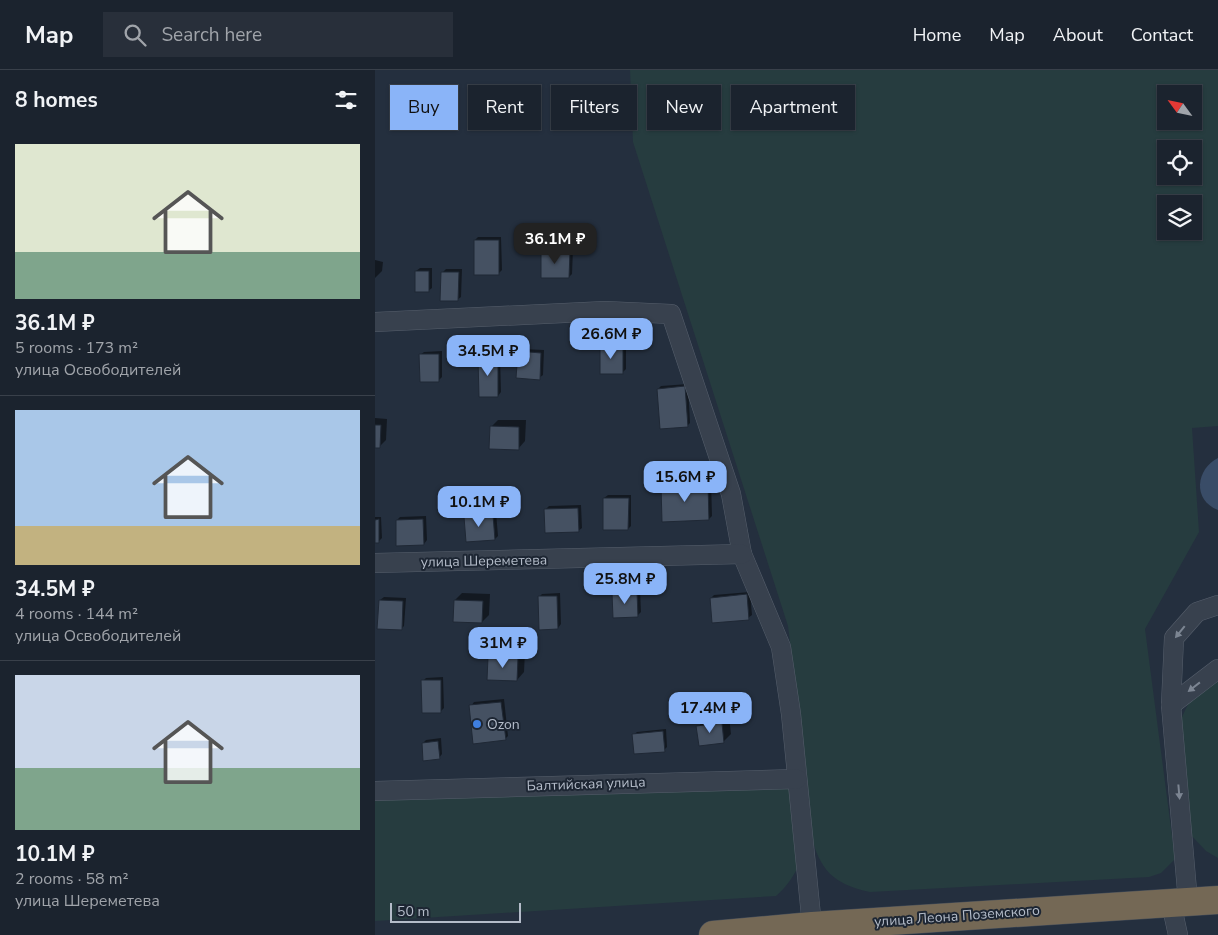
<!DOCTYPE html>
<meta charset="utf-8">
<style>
body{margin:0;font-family:"Nunito Sans",sans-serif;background:#282f3a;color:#f1f3f6;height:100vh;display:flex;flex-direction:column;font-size:19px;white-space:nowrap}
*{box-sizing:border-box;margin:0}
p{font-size:16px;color:#a0a4aa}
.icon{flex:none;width:28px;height:28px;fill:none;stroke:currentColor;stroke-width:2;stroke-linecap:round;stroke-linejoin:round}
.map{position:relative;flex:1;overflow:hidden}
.details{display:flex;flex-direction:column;background:#1b232e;width:375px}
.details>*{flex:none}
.guide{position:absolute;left:15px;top:15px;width:475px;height:45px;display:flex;gap:10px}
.needle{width:32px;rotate:303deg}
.fabs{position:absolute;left:782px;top:15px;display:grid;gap:10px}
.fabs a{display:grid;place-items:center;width:45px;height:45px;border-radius:0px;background:#1b232e;box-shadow:0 1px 4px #0004,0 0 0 1px #39404a;font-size:25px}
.scale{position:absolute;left:15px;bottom:12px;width:131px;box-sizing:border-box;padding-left:5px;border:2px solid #b4bcc9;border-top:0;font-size:14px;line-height:18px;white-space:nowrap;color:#b4bcc9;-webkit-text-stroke:4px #1d2633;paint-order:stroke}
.price{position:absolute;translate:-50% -42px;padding:0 11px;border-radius:10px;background:#8ab4f8;color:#111;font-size:16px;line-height:32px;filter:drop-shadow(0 1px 2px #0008)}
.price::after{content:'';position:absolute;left:50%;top:30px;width:15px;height:11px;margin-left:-8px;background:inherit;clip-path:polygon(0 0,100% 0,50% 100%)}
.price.active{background:#222;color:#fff}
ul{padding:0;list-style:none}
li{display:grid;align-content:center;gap:10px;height:265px;padding:0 15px}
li+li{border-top:1px solid #39404a}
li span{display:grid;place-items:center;height:155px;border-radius:0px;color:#555}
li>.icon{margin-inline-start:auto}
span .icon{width:90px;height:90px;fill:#fffc;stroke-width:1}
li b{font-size:21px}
h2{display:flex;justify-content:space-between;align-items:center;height:60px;padding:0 15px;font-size:21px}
.pill{padding:0 18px;border-radius:0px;background:#1b232e;box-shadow:0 1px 4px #0004,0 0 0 1px #39404a;font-size:18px;line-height:45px}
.pill.active{background:#8ab4f8;color:#111}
header{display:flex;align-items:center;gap:30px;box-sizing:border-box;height:70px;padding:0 25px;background:#1b232e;border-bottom:1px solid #39404a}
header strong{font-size:24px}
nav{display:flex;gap:28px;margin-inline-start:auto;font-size:18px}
.search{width:350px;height:45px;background:#282f3a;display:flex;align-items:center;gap:12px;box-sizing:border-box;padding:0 18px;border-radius:0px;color:#a0a4aa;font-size:19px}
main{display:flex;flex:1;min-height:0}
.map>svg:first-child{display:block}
.green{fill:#263c3f;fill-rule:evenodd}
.water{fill:#394c67}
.shadow{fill:#0007}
.building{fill:#455162;stroke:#1f2835}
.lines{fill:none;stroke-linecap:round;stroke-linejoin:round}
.minor-casing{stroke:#565f6c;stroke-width:20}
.highway-casing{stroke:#434c59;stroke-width:29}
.minor{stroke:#38414e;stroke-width:19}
.highway{stroke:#746855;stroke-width:28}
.oneway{fill:#7c8592}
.shop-dot{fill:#3f7fe0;stroke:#1d2633;stroke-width:2}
.labels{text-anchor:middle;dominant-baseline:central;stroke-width:4;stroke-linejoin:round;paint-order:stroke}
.street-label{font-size:14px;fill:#b4bcc9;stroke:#1d2633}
.poi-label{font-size:14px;fill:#b4bcc9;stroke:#1d2633;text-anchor:start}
</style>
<header>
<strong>Map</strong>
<div class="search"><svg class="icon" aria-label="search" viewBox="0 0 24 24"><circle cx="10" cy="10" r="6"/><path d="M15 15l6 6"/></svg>Search here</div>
<nav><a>Home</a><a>Map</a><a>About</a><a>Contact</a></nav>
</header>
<main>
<section class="details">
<h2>8 homes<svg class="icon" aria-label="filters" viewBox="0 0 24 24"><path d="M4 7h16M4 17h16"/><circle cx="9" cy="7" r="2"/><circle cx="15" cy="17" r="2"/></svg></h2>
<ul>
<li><span style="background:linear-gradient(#dfe7d0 70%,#7fa58c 0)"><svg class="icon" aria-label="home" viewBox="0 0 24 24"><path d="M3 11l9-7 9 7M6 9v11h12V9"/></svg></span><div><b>36.1M ₽</b><p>5 rooms · 173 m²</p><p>улица Освободителей</p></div></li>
<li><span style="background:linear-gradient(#a9c7e8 75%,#c2b280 0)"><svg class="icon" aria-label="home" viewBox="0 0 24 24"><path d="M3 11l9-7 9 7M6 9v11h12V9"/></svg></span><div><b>34.5M ₽</b><p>4 rooms · 144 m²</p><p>улица Освободителей</p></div></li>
<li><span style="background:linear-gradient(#c9d6e8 60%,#7fa58c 0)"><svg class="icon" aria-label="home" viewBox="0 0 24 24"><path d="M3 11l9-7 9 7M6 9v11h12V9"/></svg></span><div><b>10.1M ₽</b><p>2 rooms · 58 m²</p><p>улица Шереметева</p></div></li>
</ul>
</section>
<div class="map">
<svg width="843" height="865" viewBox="0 0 843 865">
<rect width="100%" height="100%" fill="#242f3e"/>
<!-- green -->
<g class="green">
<path d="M255,0h588v356l-26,2 7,104 -54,97 30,230 -14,14 -12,4 -279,15c-37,-8 -50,-22 -59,-57 -9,23 -15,44 -35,61l-401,25v-130l432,-15 -19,-150 -155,-484zM791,24h28v27h-28zM791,79h28v27h-28zM791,134h28v27h-28z"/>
<path d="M843,609v179l-12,-7 -16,-17 -10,-113 12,-25z"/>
</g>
<!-- water -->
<path class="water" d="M843,388v52c-26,-10 -22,-41 0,-52z"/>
<!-- shadow -->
<g class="shadow">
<path d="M103,167h23l1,33 -4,4 -23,-34z"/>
<path d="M171,179h27l-1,25 -3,3 -27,-25z"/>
<path d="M0,190l8,2 -1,9 -7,7z"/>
<path d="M45,198h12v20l-4,3 -12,-20z"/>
<path d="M71,199h16l-1,28 -4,3 -14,-28z"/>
<path d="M251,272v27l-3,3 -22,-26 3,-3z"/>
<path d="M147,279l22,1 -1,25 -4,3 -20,-26z"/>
<path d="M67,281v26l-3,3 -19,-25 4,-3z"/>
<path d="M125,285l1,37 -3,4 -19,-37 4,-3z"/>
<path d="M313,314l2,39 -3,3 -29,-37 3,-3z"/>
<path d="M0,348l12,1 -1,21 -7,7h-4z"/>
<path d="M123,350h28l-1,21 -7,8 -27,-22z"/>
<path d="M336,411l1,35 -3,3 -47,-33 3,-3z"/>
<path d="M233,425h23v31l-3,3 -24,-31z"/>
<path d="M206,435l1,23 -4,3 -32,-22 3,-3z"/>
<path d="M121,442l2,24 -3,3 -30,-22 3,-3z"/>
<path d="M51,446l1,24 -3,4 -27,-24 3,-3z"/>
<path d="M0,447h6l1,21 -4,4h-3z"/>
<path d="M265,519l1,23 -3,3 -24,-22 3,-3z"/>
<path d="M375,522l2,23 -4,3 -37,-20 3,-3z"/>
<path d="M87,523l28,1 -1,21 -7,7 -27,-22z"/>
<path d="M185,523l1,31 -3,4 -19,-31 3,-3z"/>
<path d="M9,527l22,1 -2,28 -3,3 -21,-29z"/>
<path d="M122,580l28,1 -1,21 -7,8 -27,-22z"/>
<path d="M68,607l1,31 -3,3 -18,-30 3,-3z"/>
<path d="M129,629l4,37 -3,3 -34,-33 3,-4z"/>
<path d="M354,646l2,18 -7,7 -24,3 -2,-17 7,-8z"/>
<path d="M291,659l1,18 -3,3 -31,-15 4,-3z"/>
<path d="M66,668l1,16 -3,4 -16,-15 3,-3z"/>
</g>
<!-- building -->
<g class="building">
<rect x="99" y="170" width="25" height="35"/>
<path d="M166,181l29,1 -1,26h-28z"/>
<rect x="40" y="201" width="14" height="21"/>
<path d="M66,202h18l-1,29h-18z"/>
<rect x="225" y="275" width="23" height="29"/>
<path d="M143,281l23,2 -1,27 -24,-2z"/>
<path d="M44,284h20v28h-19z"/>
<path d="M103,288h20v39h-19z"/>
<path d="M310,316l3,41 -28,2 -3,-40z"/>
<path d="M0,355h6l-1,23h-5z"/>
<path d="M115,356l29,1v23l-30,-1z"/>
<path d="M333,414l1,36 -47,2 -1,-36z"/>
<path d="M228,428h26l-1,32h-25z"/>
<path d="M203,438l1,24 -34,1 -1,-24z"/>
<path d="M118,445l2,25 -29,2 -2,-25z"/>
<path d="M4,449v24h-4v-23z"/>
<path d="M48,449l1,26 -28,1v-26z"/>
<path d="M262,522l1,25 -25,1 -1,-25z"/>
<path d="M372,524l2,26 -37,3 -2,-25z"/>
<path d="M163,526h19l1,33 -19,1z"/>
<path d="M4,530l24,1 -1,29 -25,-1z"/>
<path d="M79,530l29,1 -1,22 -29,-1z"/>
<path d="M113,587l30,1 -1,23 -30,-1z"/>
<path d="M46,610h20v33h-19z"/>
<path d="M126,632l5,38 -33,4 -4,-39z"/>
<path d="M347,653l2,20 -25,3 -3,-20z"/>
<path d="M288,661l2,21 -31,2 -2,-20z"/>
<path d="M63,671l2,18 -17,2 -1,-18z"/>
</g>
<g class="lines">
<defs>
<g id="minor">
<path d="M0,252l230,-11 66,3 60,180 11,60 39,93 10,67 21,212"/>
<path d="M0,493l367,-9"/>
<path d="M796,635l47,-36"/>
<path d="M0,721l422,-12"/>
<path d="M813,832l-17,-197 3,-67 23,-26 21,-7"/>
<path d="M796,833l7,32"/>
</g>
<path id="highway" d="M338,865l99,-9 406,-26"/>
</defs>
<!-- minor casing -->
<use href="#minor" class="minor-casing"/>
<!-- highway casing -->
<use href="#highway" class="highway-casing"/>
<!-- minor -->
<use href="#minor" class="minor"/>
<!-- highway -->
<use href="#highway" class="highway"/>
</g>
<!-- one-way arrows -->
<defs><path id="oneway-solid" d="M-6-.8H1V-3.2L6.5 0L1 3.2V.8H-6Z" transform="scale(1.25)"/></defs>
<g class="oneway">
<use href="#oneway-solid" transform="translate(805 562) rotate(129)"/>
<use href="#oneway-solid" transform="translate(819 617) rotate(142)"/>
<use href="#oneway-solid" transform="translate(804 722) rotate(85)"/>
</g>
<!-- markers -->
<circle class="shop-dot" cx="102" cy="654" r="5"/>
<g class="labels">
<!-- street labels -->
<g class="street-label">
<text transform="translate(109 491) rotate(-1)">улица Шереметева</text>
<text transform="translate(211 714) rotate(-2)">Балтийская улица</text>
<text transform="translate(582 846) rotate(-4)">улица Леона Поземского</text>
</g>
<!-- poi labels -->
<g class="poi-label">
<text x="112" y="654">Ozon</text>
</g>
</g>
</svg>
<div class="fabs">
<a><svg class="needle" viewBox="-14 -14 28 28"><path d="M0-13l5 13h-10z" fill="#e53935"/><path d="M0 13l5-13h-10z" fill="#a0a4aa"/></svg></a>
<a><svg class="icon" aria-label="locate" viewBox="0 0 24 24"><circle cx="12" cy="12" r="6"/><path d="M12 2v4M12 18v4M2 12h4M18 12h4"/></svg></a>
<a><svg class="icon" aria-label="layers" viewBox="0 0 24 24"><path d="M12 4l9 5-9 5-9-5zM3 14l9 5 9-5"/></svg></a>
</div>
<div class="scale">50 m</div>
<b class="price active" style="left:180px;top:195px">36.1M ₽</b>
<b class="price" style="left:236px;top:290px">26.6M ₽</b>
<b class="price" style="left:113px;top:307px">34.5M ₽</b>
<b class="price" style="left:310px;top:433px">15.6M ₽</b>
<b class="price" style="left:104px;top:458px">10.1M ₽</b>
<b class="price" style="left:250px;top:535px">25.8M ₽</b>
<b class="price" style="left:128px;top:599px">31M ₽</b>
<b class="price" style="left:335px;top:664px">17.4M ₽</b>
<div class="guide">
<a class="pill active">Buy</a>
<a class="pill">Rent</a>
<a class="pill">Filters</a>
<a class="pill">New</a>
<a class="pill">Apartment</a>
</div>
</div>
</main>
